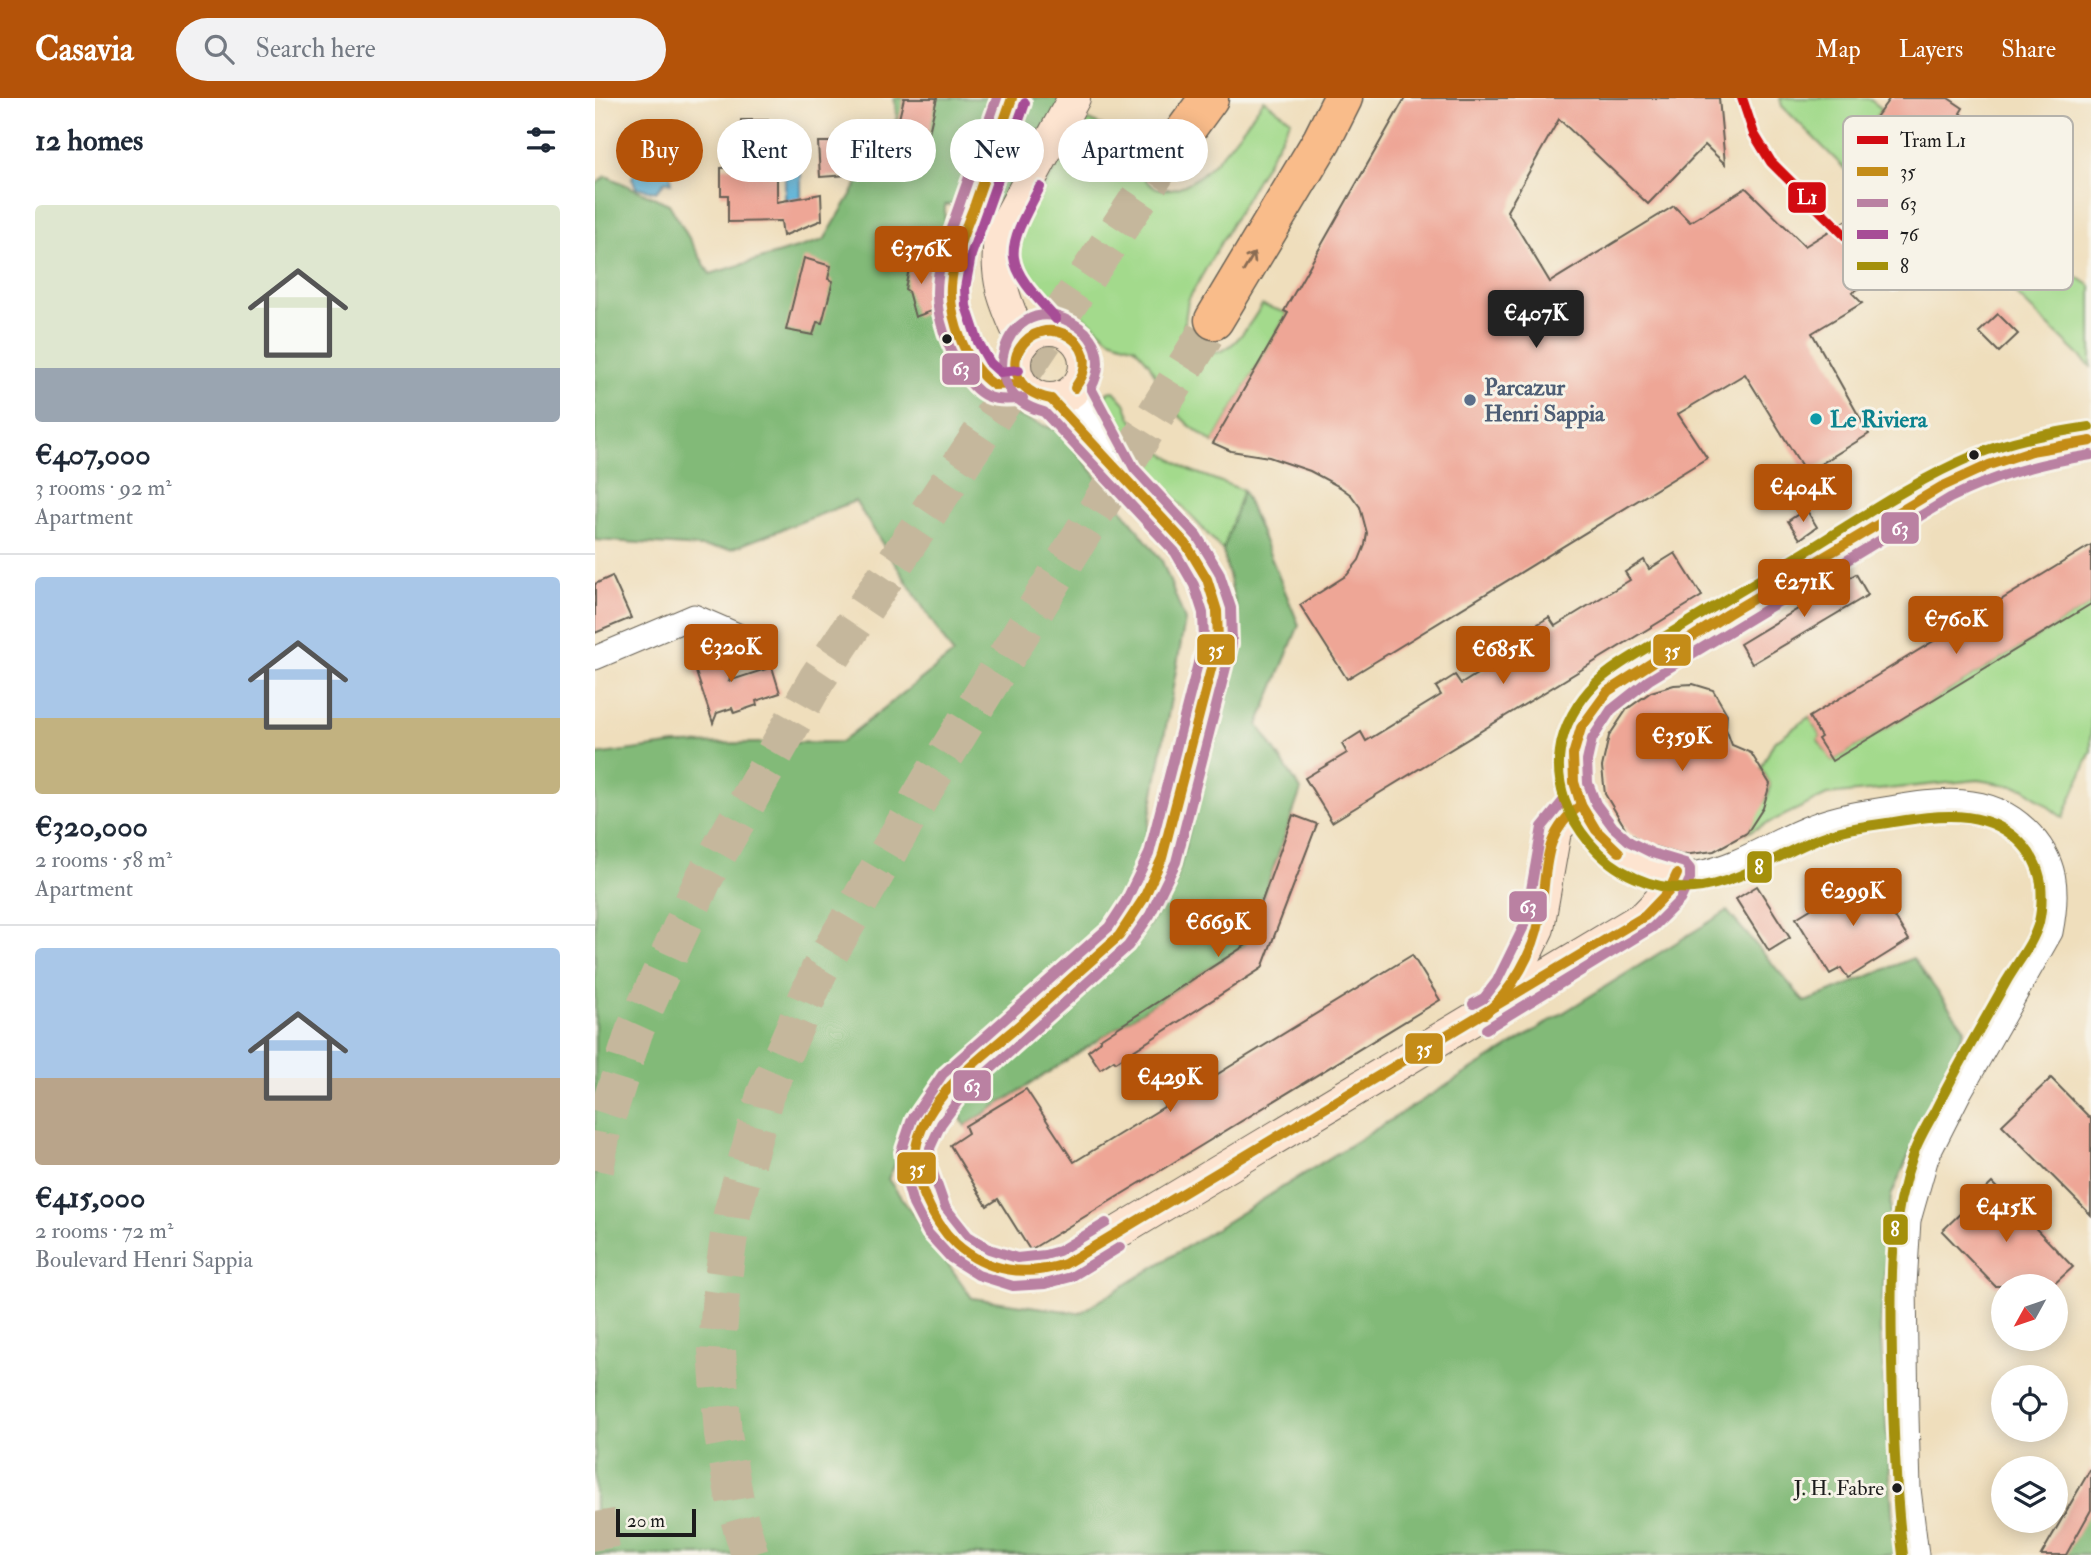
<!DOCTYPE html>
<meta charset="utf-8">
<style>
body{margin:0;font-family:"IM FELL Double Pica",serif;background:#f2f2f3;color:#1f2937;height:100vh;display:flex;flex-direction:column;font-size:26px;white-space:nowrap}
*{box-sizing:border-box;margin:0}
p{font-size:23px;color:#747a83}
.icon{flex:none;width:38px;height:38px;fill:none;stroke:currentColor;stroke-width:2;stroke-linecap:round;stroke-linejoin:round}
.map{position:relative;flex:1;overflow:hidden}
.drawer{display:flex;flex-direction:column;background:#fff;width:595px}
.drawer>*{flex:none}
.hud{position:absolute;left:21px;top:21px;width:665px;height:63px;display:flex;gap:14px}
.needle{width:46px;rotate:230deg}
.tools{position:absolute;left:1396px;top:1176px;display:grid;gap:14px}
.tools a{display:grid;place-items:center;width:77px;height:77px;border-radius:50%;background:#fff;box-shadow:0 4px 18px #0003;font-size:35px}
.scale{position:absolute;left:21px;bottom:18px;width:80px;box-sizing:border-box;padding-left:7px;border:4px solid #1c1c1c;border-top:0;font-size:19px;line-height:24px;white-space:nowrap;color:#1c1c1c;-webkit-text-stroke:5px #f7f3e8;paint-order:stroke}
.price{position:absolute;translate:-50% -60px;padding:0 16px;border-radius:7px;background:#b45309;color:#fff;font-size:23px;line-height:46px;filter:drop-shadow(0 2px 4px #0008)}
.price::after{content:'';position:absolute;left:50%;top:42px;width:21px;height:16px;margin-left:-10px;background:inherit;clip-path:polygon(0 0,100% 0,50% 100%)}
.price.on{background:#222;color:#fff}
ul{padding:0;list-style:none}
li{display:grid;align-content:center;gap:14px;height:371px;padding:0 35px}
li+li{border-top:2px solid #e0e1e3}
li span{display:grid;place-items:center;height:217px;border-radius:7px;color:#555}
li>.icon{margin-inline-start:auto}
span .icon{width:126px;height:126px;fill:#fffc;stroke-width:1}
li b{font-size:30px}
h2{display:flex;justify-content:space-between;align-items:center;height:84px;padding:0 35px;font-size:30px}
.pill{padding:0 24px;border-radius:32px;background:#fff;box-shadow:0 4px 18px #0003;font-size:24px;line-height:63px}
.pill.on{background:#b45309;color:#fff}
header{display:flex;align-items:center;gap:42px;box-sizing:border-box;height:98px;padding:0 35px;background:#b45309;color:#fff}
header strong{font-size:33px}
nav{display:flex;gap:38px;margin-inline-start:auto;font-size:24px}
.search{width:490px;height:63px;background:#f2f2f3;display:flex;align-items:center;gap:18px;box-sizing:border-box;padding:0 24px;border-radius:38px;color:#747a83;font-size:26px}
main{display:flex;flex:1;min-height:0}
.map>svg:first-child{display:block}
.green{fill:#a3da8c;stroke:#607b54;stroke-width:2}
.forest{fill:#82ba78;stroke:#4f6b4a;stroke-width:2}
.water{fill:#5eb6db;stroke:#3d697c;stroke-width:2}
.building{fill:#eea696}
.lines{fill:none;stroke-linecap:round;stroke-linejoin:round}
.highway-tunnel{stroke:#c5b79c;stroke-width:38;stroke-dasharray:38 19;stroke-linecap:butt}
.street-casing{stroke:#666054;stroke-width:25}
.secondary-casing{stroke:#666054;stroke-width:34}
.highway-casing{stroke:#666054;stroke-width:41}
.street{stroke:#fff;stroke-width:23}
.secondary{stroke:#fde4d0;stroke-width:32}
.highway{stroke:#f9bc8a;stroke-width:38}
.bus-1-casing{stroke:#f7f3e8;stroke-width:16}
.bus-2-casing{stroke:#f7f3e8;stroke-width:16}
.bus-3-casing{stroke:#f7f3e8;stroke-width:16}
.bus-4-casing{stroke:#f7f3e8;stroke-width:16}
.bus-1{stroke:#c48c18;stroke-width:10}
.bus-2{stroke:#ba81a2;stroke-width:10}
.bus-3{stroke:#a74d96;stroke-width:10}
.bus-4{stroke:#a4900b;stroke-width:10}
.tram-1-casing{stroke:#f7f3e8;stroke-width:16}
.tram-1{stroke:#d20a11;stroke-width:10}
.oneway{stroke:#8a6c53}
.bus-dot{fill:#1c1c1c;stroke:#f7f3e8;stroke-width:2.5}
.service-dot{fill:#5c6f8a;stroke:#f7f3e8;stroke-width:2.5}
.culture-dot{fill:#0f9aa8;stroke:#f7f3e8;stroke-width:2.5}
.labels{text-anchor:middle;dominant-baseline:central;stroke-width:6;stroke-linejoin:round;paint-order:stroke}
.bus-label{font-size:21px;fill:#1c1c1c;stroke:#f7f3e8;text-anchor:end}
.service-label{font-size:23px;font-weight:bold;fill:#4e5e75;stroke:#f7f3e8;text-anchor:start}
.culture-label{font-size:23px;font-weight:bold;fill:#0d838f;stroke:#f7f3e8;text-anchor:start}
.key{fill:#f7f3e8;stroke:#b5b2ab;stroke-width:2}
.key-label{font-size:19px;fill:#1c1c1c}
.line-badge{stroke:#f7f3e8;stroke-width:2.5}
.badge-label{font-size:19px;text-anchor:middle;font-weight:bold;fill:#fff}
</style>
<header>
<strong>Casavia</strong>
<div class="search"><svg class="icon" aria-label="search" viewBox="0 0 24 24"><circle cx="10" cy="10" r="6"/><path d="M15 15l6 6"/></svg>Search here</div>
<nav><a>Map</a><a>Layers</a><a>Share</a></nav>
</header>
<main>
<section class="drawer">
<h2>12 homes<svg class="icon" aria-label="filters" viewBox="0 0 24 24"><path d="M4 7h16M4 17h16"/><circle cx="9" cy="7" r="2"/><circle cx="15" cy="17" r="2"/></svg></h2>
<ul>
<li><span style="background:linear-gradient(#dfe7d0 75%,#9aa5b1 0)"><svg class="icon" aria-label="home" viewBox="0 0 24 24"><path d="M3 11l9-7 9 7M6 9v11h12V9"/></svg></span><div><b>€407,000</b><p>3 rooms · 92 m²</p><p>Apartment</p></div></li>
<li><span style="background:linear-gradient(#a9c7e8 65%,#c2b280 0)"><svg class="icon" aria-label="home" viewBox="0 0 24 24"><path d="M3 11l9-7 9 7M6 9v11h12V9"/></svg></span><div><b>€320,000</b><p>2 rooms · 58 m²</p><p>Apartment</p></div></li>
<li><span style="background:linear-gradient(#a9c7e8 60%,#b9a48a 0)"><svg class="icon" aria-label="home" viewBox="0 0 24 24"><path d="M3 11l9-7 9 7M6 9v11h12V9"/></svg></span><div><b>€415,000</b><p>2 rooms · 72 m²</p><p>Boulevard Henri Sappia</p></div></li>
</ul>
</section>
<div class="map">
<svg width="1496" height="1457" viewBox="0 0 1496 1457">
<rect width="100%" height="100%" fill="#f7f3e8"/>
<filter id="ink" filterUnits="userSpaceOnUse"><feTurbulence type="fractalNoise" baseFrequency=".0143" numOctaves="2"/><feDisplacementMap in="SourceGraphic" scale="14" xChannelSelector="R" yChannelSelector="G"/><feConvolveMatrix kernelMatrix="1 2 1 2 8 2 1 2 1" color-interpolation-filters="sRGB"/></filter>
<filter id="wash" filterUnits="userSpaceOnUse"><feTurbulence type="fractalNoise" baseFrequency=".00686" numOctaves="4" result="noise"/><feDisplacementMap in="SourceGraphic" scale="28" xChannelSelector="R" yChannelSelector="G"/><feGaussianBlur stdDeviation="1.57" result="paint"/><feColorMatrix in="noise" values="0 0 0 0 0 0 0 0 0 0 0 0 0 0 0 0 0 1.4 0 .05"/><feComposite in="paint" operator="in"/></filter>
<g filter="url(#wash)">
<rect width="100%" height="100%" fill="#efdebc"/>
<!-- green -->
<g class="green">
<path d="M1185,0h88l14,11 -11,16 33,23 12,-15 7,5 3,-2 14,11 10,-13 59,45 -5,45 3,7 84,55v81l-187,-181 -27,15 -95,-95z"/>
<path d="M669,2l27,20 -103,180 -4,27 5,15c4,3 10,7 15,9 25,11 47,-29 58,-46l26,8 -75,130 -24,-18 -19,-18 -21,-44 -14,-16 -25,-8 -26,-22 -39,-16 -31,-30v-40l74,-111 53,21c-1,19 -4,44 21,48 40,5 80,-61 102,-89z"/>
<path d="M519,293l11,12 6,15 22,29 36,23 54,20 -20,61 -98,-108 -21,-32v-13l4,-6z"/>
<path d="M1496,506v147l-28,67 -39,-30 -46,-8 -151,15 -80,38 22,-40 1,-9 -9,-16 13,-26 35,-25 12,20 -3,3 14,21z"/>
</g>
<!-- forest -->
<g class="forest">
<path d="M299,0h172l-56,100 -65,7 -2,136 23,56 96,35 100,129 23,59 -50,280 -205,193 -42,86 84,119 108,15 647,-402 78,91 108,-44 52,71 -74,167 -11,132 15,227h-1300v-800l81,-11 165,-2 112,-88 -98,-153 -124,48 -136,-9v-355l11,-9 63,28 41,70 114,-34 73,-122z"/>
<path d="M648,392l56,135 -41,100 43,65 -53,150 -4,6 -279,180 -9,-18 193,-183 27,-43 65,-253 -18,-78z"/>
<path d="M1496,1410v47h-26z"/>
</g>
<!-- water -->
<g class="water">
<path d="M66,48l8,12 2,25 -6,-2 -9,11 -20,-5 -4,-9 14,-28h12z"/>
<rect x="190" y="55" width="16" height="46"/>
</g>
<g id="blocks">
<!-- building -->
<g class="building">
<path d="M309,0h33l-18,78 -32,-8z"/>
<path d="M810,0h314l6,66 -20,-19 -57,59 -89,-85 -52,92 43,71 124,-76 16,16 56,-34 59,58 99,-61 48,47 -39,20 -61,41 10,10 -50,30 57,101 -63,39 -61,-99 -67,40 29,44 -360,221 -47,-74 47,-30 12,-15 6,-15 2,-12 -7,-26 -9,-12 -11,-8 -30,-16 -41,-14 -38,-6 -18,-8 75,-130 -4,-2z"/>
<path d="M1295,0h58l15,10 -3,5 3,3 -23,31 -14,-11 -2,3 -8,-6 -11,16 -34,-25z"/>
<path d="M146,22h27v44l9,-1v39l44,-8 1,26 -39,16 -2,-15 -53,1v-27h-7v-27l16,-1z"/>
<path d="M223,44h21l1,4h21l1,28 -42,3z"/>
<path d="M209,160l27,8 -3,13 5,2 -11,42 -5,-1 -4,13 -27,-5z"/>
<path d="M316,160l25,5 -4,29 2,18 -19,7 -7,-26 -3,-2z"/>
<path d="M1403,216l20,20 -19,18 -20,-20z"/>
<path d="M1211,411l11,18 -17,12 -12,-18z"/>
<path d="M1496,447v59l-259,157 -14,-22 3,-2 -12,-20z"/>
<path d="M1080,455l27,43 -370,226 -27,-44 42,-25 -5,-9 19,-12 5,9 75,-46 -5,-8 19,-12 6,9 74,-46 -5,-9 19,-12 6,9 75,-46 -5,-8 19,-12 5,9z"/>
<path d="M1261,476l12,21 -116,69 -12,-20z"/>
<path d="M17,478l19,42 -36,15v-49z"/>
<path d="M118,551l24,10 -8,22 43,-14 8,26 -24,8 1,4 -23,8 -2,-5 -15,5 -4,10 -22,-66z"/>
<path d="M1098,586l20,6 14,24 -1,15 6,16 19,8 19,31 -7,24 -16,25 -33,18 -31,4 -36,-11 -20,-13 -22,-37 -3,-27 7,-31 18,-27 24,-17 23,-7z"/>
<path d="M698,717l24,9 -55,144 -146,94 -2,-2 -14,9 -12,-18 13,-10 -1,-2 146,-94z"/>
<path d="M1273,776l41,66 -61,38 -7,-10 -11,6 -34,-56z"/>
<path d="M1162,788l33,52 -21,13 -33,-52z"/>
<path d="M817,857l28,45 -410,250 -32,-51 -11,7 -37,-61 18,-12 -3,-7 61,-37 48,73z"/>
<path d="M1456,980l40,41v96l-89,-90z"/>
<path d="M1397,1085l81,84 -21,19h-57l-53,-55z"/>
<path d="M1496,1370v42l-25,45h-25z"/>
</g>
</g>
</g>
<g filter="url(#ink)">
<use href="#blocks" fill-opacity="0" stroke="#666054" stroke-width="2"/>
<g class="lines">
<!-- highway-tunnel -->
<g class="highway-tunnel">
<path d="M0,1072l7,-38 32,-100 69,-152 114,-201 357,-533"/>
<path d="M0,1414l7,43"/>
<path d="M155,1457l-13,-44 -14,-76 -6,-84 4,-57 11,-80 33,-119 54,-124 111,-191 284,-460"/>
</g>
<defs>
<g id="street">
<path d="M480,290l31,57"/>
<path d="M456,301l72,77"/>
<path d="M0,560l99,-42 46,20"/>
<path d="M1082,776c8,-1 18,0 26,-2 37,-7 74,-33 109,-46 25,-10 52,-14 78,-18 48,-8 98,-16 136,21 32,31 33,62 25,103l-92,162 -32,63 -18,63 -4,65 2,131 2,73 8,66"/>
</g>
<g id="secondary">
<path d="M417,0l-54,153c-4,15 -8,32 -7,48 2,23 21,77 43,86 9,3 19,0 27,-1"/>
<circle cx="455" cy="266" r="35"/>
<path d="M428,244c-18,-38 -30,-66 -22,-109l73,-135"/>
<path d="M528,378c38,40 80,77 93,133 2,11 2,22 2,33l-56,216c-10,29 -24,53 -43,78l-166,148c-16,20 -36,44 -38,70 0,10 4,22 7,32 10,39 36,69 75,81 7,2 14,5 21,5 17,1 32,-3 47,-8l580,-348 24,-25 8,-17c-45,-9 -69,-23 -93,-63 -18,-32 -13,-71 8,-100 20,-29 54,-45 83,-64 47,-29 94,-57 142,-85 56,-33 110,-72 171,-97 32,-13 68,-19 103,-24"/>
<path d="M903,904l11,-14 29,-60 17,-97 13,-16 13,-10"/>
</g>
<g id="highway">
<path d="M579,48l35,-48"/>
<path d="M619,222l108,-180 21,-42"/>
</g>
</defs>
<!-- street casing -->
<use href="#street" class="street-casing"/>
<!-- secondary casing -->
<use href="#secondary" class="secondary-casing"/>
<!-- highway casing -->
<use href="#highway" class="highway-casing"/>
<!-- street -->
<use href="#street" class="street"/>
<!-- secondary -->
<use href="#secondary" class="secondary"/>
<!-- highway -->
<use href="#highway" class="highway"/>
<defs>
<g id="bus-1">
<path d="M417,0c-12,35 -25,71 -37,106 -10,26 -22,53 -24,82 -2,33 15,80 43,99l27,-1"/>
<path d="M456,301l135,145 21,35 10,32 1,31 -56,216 -18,40 -25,38c-32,28 -64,57 -95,85 -38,34 -94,70 -107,122 -8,32 17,80 39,101 31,28 70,33 109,20l580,-348 24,-25 8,-17"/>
<path d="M456,301c-15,-3 -29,-9 -34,-25 -3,-8 -2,-19 3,-26 22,-35 75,-11 63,25 -1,5 -6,11 -8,15"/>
<path d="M1024,754l-23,-22 -15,-25 -7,-23 -1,-27 8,-27 27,-37 120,-77 213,-127 48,-22 42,-14 60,-10"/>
<path d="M890,916c27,-23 49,-62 55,-97 8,-45 0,-82 41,-112"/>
</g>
<g id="bus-2">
<path d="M402,0c-12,34 -24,68 -36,102 -10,30 -24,60 -24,93 0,26 11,55 24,76 16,28 31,34 62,29"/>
<path d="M878,906l11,-6 13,-17 28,-57 17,-97 22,-27"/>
<path d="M891,931l167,-102 27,-27 10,-21v-10l-5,-6 -33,-10 -22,-11 -17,-15 -17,-23 -8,-21 -1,-22 5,-22 19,-29 38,-30 301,-182c46,-23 90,-35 141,-43"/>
<path d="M511,1125l-47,28 -14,4 -28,3 -28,-9 -21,-13 -23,-29 -14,-40 -1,-19 11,-24 22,-30 165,-148 22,-31 26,-53 56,-218 -1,-36 -12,-36 -22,-36 -63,-68 -43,-80c9,-16 10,-35 -1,-50 -6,-9 -16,-15 -26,-19 -57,-24 -95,74 -20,93l131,140 19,33 9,28 1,27 -55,214 -23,47 -17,26 -166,147 -31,45 -11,33 2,17 10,35 15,29 23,25 27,17 35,11 32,-2 26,-7 49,-30"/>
</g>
<g id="bus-3">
<path d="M445,89c-37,68 -38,74 16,132"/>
<path d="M424,272l-19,2 -10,-9 -12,-21 -12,-36 -1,-18 6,-33 54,-152"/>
</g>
<path id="bus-4" d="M1308,1457c-8,-65 -10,-130 -11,-196 -1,-72 -4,-135 21,-204 5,-15 14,-30 22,-44 22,-44 47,-86 71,-129 11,-19 28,-40 33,-60 3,-13 3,-27 2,-39 -3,-17 -11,-32 -23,-43 -37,-34 -86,-24 -131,-17 -22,3 -45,6 -67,15 -42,16 -81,46 -127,50 -40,3 -79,-15 -104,-46 -21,-25 -34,-58 -29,-91 3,-25 18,-50 36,-68 19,-18 43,-30 65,-44 39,-24 78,-47 118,-71 63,-37 129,-85 196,-113 36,-15 75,-22 114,-28"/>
</defs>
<!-- bus-1 casing -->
<use href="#bus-1" class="bus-1-casing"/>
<!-- bus-2 casing -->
<use href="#bus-2" class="bus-2-casing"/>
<!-- bus-3 casing -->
<use href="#bus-3" class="bus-3-casing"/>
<!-- bus-4 casing -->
<use href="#bus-4" class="bus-4-casing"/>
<!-- bus-1 -->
<use href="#bus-1" class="bus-1"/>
<!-- bus-2 -->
<use href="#bus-2" class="bus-2"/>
<!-- bus-3 -->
<use href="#bus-3" class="bus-3"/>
<!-- bus-4 -->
<use href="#bus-4" class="bus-4"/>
<defs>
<path id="tram-1" d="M1147,0l12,36 17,28 122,121"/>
</defs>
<!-- tram-1 casing -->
<use href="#tram-1" class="tram-1-casing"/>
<!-- tram-1 -->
<use href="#tram-1" class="tram-1"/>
</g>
<!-- one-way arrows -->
<defs><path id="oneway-shaft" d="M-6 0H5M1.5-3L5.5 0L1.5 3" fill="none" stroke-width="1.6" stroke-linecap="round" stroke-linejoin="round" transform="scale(1.75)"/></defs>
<use class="oneway" href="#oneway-shaft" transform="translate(654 164) rotate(-59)"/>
</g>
<!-- markers -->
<g class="bus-dot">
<circle cx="352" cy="241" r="6"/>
<circle cx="1379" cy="357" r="6"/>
<circle cx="1302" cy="1390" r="6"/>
</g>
<circle class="service-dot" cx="875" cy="302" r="7"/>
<circle class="culture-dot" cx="1221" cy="321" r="7"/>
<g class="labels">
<!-- bus labels -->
<g class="bus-label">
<text x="1289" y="1390">J. H. Fabre</text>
</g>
<!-- service labels -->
<g class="service-label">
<text x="889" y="289">Parcazur<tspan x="889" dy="26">Henri Sappia</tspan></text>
</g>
<!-- culture labels -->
<g class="culture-label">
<text x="1235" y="321">Le Riviera</text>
</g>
</g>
<!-- legend -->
<rect x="1248" y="18" width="230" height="174" rx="10" class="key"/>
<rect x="1262" y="38" width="31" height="8" fill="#d20a11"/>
<rect x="1262" y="69" width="31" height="9" fill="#c48c18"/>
<rect x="1262" y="101" width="31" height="8" fill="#ba81a2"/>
<rect x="1262" y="132" width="31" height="9" fill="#a74d96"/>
<rect x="1262" y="164" width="31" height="8" fill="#a4900b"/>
<g class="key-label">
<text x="1305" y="49">Tram L1</text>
<text x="1305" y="80">35</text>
<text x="1305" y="112">63</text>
<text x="1305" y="143">76</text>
<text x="1305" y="175">8</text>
</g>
<g class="line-badge">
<rect x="1192" y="83" width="40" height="33" rx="7" fill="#d20a11"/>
<rect x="346" y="254" width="40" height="34" rx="7" fill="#ba81a2"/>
<rect x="1285" y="413" width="40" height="34" rx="7" fill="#ba81a2"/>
<rect x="601" y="535" width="40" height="33" rx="7" fill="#c48c18"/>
<rect x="1057" y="535" width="40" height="34" rx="7" fill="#c48c18"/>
<rect x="1151" y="752" width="27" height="34" rx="7" fill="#a4900b"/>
<rect x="913" y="792" width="40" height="33" rx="7" fill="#ba81a2"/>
<rect x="809" y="934" width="40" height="33" rx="7" fill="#c48c18"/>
<rect x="357" y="971" width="40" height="33" rx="7" fill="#ba81a2"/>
<rect x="301" y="1053" width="41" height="34" rx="7" fill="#c48c18"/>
<rect x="1287" y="1115" width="27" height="33" rx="7" fill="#a4900b"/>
</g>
<g class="badge-label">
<text x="1212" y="106">L1</text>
<text x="366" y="277">63</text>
<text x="1305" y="437">63</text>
<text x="621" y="558">35</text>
<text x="1077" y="559">35</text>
<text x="1164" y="776">8</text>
<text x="933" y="815">63</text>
<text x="829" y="957">35</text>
<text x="377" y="994">63</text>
<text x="322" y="1077">35</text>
<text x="1300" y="1138">8</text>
</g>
</svg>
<div class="tools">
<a><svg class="needle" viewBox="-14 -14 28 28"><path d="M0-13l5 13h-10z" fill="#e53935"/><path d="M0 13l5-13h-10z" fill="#747a83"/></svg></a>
<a><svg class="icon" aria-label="locate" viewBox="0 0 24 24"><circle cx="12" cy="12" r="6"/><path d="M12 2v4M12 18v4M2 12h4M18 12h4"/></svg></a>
<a><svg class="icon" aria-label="layers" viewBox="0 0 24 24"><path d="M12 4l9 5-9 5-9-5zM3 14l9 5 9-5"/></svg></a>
</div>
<div class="scale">20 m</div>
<b class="price" style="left:326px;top:188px">€376K</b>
<b class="price on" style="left:941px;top:252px">€407K</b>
<b class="price" style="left:1208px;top:426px">€404K</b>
<b class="price" style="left:1209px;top:521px">€271K</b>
<b class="price" style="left:1361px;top:558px">€760K</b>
<b class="price" style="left:136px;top:586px">€320K</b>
<b class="price" style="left:908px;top:588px">€685K</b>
<b class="price" style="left:1087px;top:675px">€359K</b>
<b class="price" style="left:1258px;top:830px">€299K</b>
<b class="price" style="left:623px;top:861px">€669K</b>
<b class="price" style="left:575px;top:1016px">€429K</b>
<b class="price" style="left:1411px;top:1146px">€415K</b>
<div class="hud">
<a class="pill on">Buy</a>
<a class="pill">Rent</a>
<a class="pill">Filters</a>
<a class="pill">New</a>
<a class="pill">Apartment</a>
</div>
</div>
</main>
